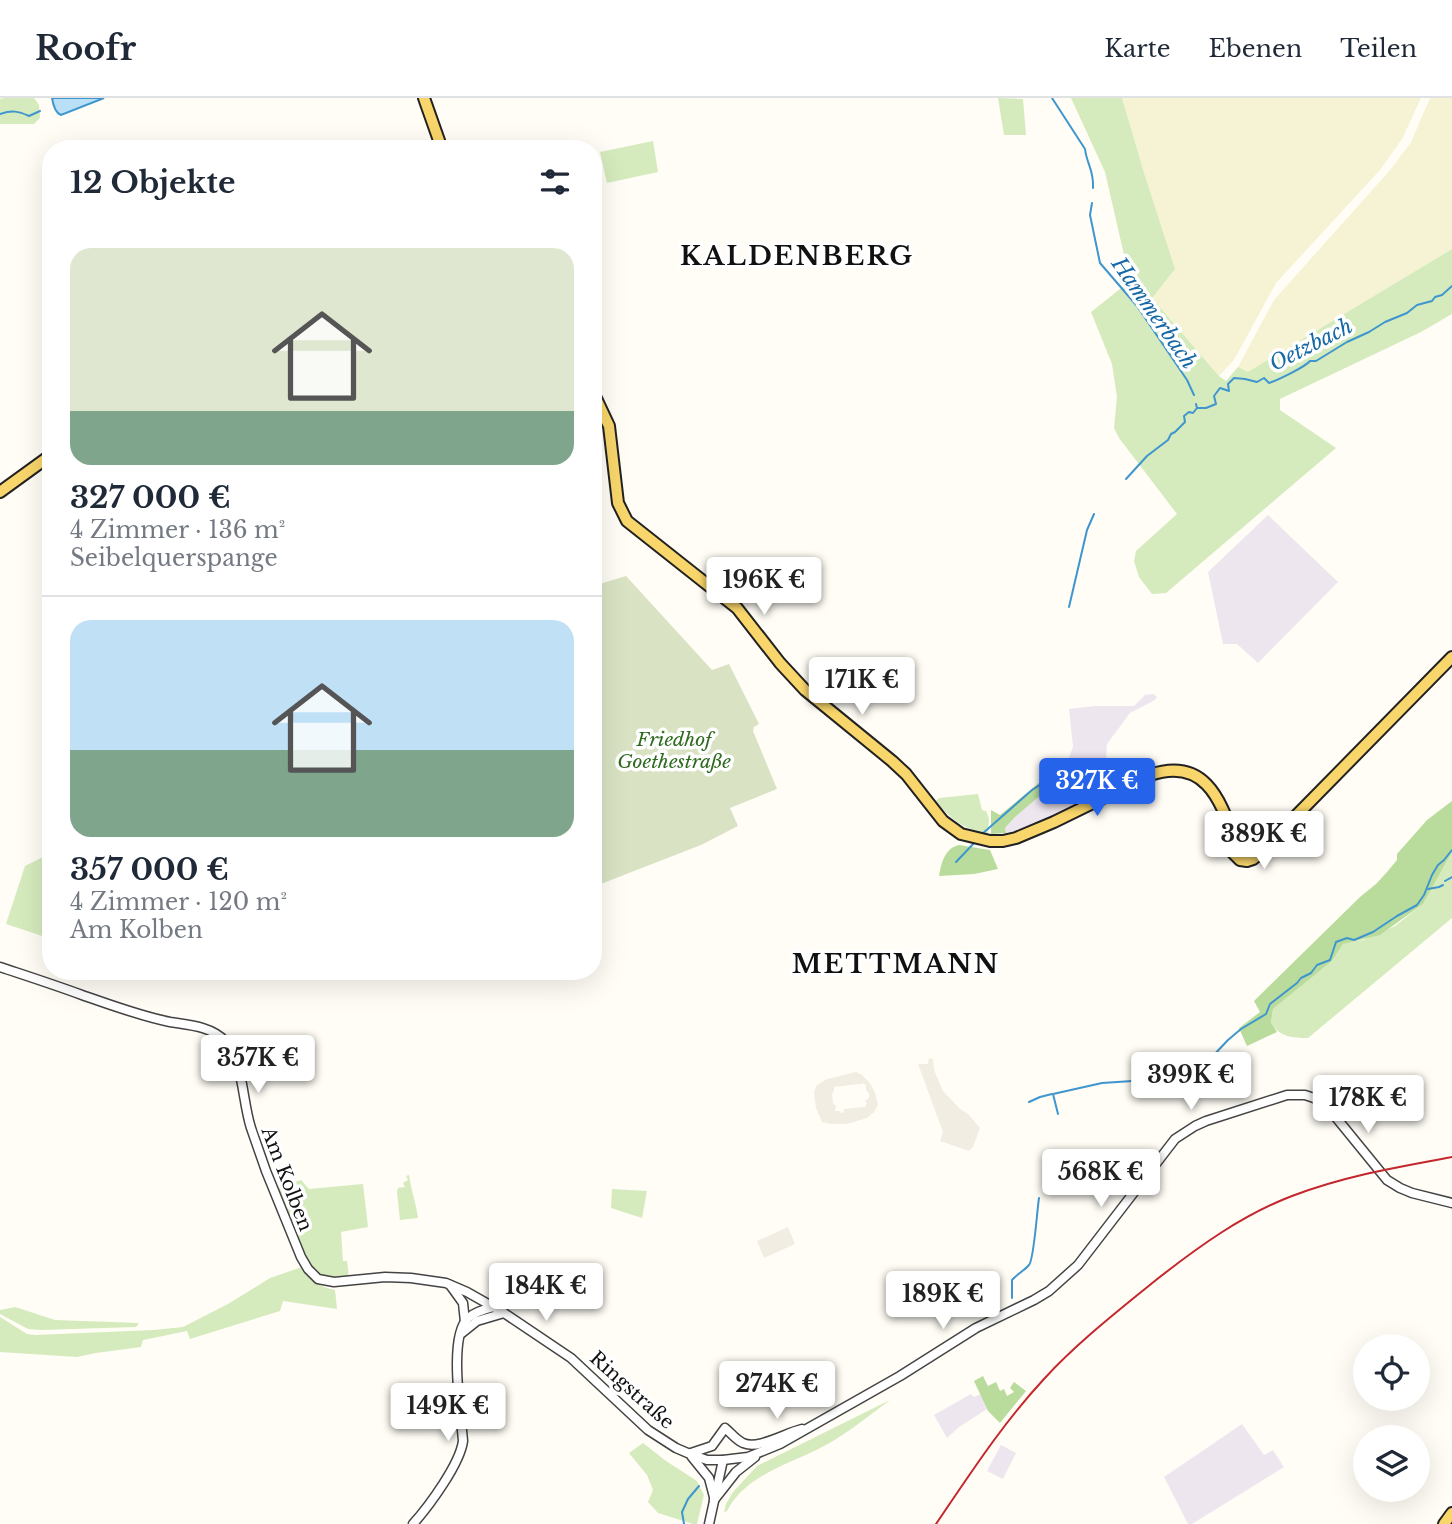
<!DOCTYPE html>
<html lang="de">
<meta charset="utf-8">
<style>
body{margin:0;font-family:"Libre Baskerville",serif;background:#f2f2f3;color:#1f2937;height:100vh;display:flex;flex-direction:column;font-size:26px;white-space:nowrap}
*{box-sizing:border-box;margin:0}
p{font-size:23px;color:#747a83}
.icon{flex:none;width:38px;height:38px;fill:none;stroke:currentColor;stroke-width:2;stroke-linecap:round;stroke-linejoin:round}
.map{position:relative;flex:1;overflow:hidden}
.drawer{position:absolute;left:42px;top:42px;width:560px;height:840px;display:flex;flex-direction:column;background:#fff;border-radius:28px;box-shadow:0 7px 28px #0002}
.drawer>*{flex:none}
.buttons{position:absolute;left:1353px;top:1236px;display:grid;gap:14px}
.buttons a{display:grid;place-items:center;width:77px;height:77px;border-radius:50%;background:#fff;box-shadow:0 7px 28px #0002;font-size:35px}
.price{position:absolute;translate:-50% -60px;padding:0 16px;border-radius:7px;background:#fff;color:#222;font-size:23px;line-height:46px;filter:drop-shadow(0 2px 4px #0008)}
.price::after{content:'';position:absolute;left:50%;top:42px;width:21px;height:16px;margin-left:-10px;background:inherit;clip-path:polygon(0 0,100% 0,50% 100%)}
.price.on{background:#2563eb;color:#fff}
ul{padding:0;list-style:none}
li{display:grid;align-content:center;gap:14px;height:371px;padding:0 28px}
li+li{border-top:2px solid #e0e1e3}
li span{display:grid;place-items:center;height:217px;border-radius:21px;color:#555}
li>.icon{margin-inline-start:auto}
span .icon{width:126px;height:126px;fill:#fffc;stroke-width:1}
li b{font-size:30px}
h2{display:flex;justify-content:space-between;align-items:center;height:84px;padding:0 28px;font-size:30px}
header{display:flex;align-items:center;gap:42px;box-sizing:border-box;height:98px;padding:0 35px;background:#fff;border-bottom:2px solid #e0e1e3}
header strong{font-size:33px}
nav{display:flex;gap:38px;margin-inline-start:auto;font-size:24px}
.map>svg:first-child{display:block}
.industrial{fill:#eee6ef}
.farmland{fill:#f6f3d4}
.green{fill:#d5ebbd}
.forest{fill:#b9dc9c}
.cemetery{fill:#d9e3c4}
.plaza{fill:#f1ede2;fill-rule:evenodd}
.water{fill:#b9e0f7;stroke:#3f96cf;stroke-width:2}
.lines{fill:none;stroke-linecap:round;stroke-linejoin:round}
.stream{stroke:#3f96cf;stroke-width:2}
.minor-casing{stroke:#444;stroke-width:11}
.major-casing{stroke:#222;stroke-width:14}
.minor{stroke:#fff;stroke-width:8}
.major{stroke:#f9d66b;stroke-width:10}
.rail{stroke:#c4262e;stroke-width:2}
.labels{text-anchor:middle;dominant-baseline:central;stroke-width:7;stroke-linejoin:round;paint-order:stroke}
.park-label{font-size:19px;font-style:italic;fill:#2f6b1f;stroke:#fff}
.street-label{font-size:19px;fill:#111;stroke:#fff}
.water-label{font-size:21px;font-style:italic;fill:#1768a6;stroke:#fff}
.district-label{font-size:26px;font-weight:bold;letter-spacing:2px;fill:#111;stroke:#fff}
</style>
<header>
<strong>Roofr</strong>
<nav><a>Karte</a><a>Ebenen</a><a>Teilen</a></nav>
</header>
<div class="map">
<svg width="1452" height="1426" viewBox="0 0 1452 1426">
<rect width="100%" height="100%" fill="#fffdf5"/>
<!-- industrial -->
<g class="industrial">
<path d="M1268,417l70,67 -80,81 -21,-19h-14l-15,-72z"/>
<path d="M1154,596l3,3 -2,3 -25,13 -23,31 -3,47 -67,33 -31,9 -1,-5 9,-10 29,-25 -1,-8 -2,-3 14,-9 14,-13 5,-13 -4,-38 26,-3h39l11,-11z"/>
<path d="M971,1296l3,3 7,-3 6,15 -28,18 -12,11 -13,-23z"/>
<path d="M1242,1326l22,31 9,-5 11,17 -92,57h-4l-24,-47z"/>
<path d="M1001,1347l15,8 -13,26 -16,-8z"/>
</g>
<!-- farmland -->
<g class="farmland">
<path d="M1122,0h299l-19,41 -22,31 -104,113 -42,77 -15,16 -67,-78 -7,-122z"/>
<path d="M1430,0h22v151l-204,124 -10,-6 36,-67 117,-131 20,-27z"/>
</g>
<!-- green -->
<g class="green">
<path d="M5,0h29l5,7 1,13 -6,6h-34v-25z"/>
<path d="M998,0l25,1 3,36h-22z"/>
<path d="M1071,0h51l23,78 30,93 -23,29 67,78 7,5 12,-14 10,5 204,-123v65l-31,18 -141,67v11l56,38 -170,145 -14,1 -13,-17 -5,-16 2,-10 41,-37 -58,-76 -5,-10 3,-31 -5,-33 -21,-52 39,-31 -25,-109z"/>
<path d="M653,43l5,31 -51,11 -7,-31z"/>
<path d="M978,696l4,16 4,1 3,8 -1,15c-23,-4 -38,-15 -52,-33l3,-3z"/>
<path d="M1452,754v66l-144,120c-16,0 -27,-1 -37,-14l2,-15 59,-48 11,-17 5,-2 15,-2 32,-14 28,-22z"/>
<path d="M51,755v86l-45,-15 19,-58z"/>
<path d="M409,1077c2,15 7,28 9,43l-18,2 -3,-28 1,-4 7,-1 -2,-4 5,-3 -2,-4z"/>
<path d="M301,1082l8,9 54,-5 5,43 -27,5 2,29h4l2,17c-23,1 -28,2 -43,-17l-30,-73z"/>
<path d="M612,1091l35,2 -5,27 -31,-10z"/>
<path d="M302,1169c9,14 17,20 33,23l2,19 -54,-8 -3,10 -90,28 -3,-8 -44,9 -2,7 -45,6 -19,4 -77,-5v-35l27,17 8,1 119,-5 29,-3 45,-23 42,-26z"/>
<path d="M15,1209l40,13 84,3 -3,4 -95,3 -13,-1 -28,-15v-4z"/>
<path d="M890,1302c-19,14 -37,29 -57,41 -36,22 -85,30 -106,70l-3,1 2,-8 7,-12 24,-26z"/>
<path d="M643,1345l23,18 31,20 7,14 -7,29h-4l-35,-11 -10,-11 5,-12 -6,-15 -18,-22z"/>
</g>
<!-- forest -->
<g class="forest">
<path d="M1040,684l2,3 1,8 -29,25 -9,10 1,5 -15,1v-24l9,5z"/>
<path d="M1452,703v51l-29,52 -43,31 -37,9 -11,17 -59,48 -2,14 6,9 -30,14 -8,-18 21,-16 -6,-11 106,-104 16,-13 11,-12 10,-12v-6l30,-34z"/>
<path d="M959,747l31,5 8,19 -24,5 -35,2c2,-13 6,-28 20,-31z"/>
<path d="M983,1278l5,10 8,-4 4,9 4,-2 3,7 7,-4 -4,-4 4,-6 12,9 -26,32 -12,-12 -14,-30z"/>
</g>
<!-- cemetery -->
<path class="cemetery" d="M626,478l86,94 17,-6 30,60 -5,3 -1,4 24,58 -47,19 8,18 -37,19 -108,42v-301z"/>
<!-- plaza -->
<g class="plaza">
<path d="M929,960l4,1 1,11 9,21 16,17 9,6 12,14 -7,19 -4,4 -29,-10 3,-9 -25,-68h10z"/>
<path d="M856,974l6,3 8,8 5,10 3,12 -4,7 -7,6 -20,6h-16l-9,-2 -6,-14 -2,-15 2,-7 11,-7zM862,985l4,2v5l3,3v5l-4,3 2,2 -2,4 -21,2 -1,4h-2l-1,-2h-5l1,-5 -3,-3 -1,-9 2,-3v-4l25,-3 1,1z"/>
<path d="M788,1129l7,17 -31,14 -7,-17z"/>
</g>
<!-- water -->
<path class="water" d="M52,0h52l-43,17c-6,-2 -8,-11 -9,-17z"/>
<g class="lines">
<!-- stream -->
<g class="stream">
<path d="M1052,0l33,51c2,16 9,21 8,39"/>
<path d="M0,16c12,-4 18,-3 29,2l11,-5"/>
<path d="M1092,105l-2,12 10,48 37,43 50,74 7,15"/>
<path d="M1197,310h9l10,-4 -2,-8 6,-8 9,3 -1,-7 6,-6 11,1 12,3 7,-4 5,5c9,-3 36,-16 41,-22h6l31,-19 22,-10 16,-10 22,-9 10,-8 15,-4 3,-4 7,-2 10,-9"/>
<path d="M1126,381l21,-23 21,-16 3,-6 4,-2 10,-10 -1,-6 5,-4 4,1 4,-5 -1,-4"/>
<path d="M1069,509l18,-77 7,-16"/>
<path d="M982,736l50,-44 34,-22"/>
<path d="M956,764l20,-21"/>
<path d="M1445,783l7,-4"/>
<path d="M1428,791l11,-2 4,-2"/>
<path d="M1029,1004l11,-5 12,-3"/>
<path d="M1058,1016l-5,-20 49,-11 61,-4 24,-8 23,-12 18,-19 13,-11 25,-15 4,-10 27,-21 4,-5 10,-5 6,-8 13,-5 6,-18 11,-4 7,2 19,-8 24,-16 20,-11 7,-10 8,-20 6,-10 6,-5 8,-10"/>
<path d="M1012,1200v-18c5,-6 12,-9 17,-15 5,-5 8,-55 10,-67"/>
<path d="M684,1426l-2,-12 6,-13 11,-13"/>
</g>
<defs>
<g id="minor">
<path d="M0,869c27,9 55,18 82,28 29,10 58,21 88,27 18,3 41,4 55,19 19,23 17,59 26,87l15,43 35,86 7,12 10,10 16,3 51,-5 26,1 35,5 21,9 37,21 67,45 77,72 28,18 14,6 17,6h16l25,-3 32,-13 120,-68 76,-48 58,-28 15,-9 29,-26 97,-126 20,-13 11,-5 81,-26h18l9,3 9,6 11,11 53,65 13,8 12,5 40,10"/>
<path d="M450,1187l13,18 2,19"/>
<path d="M462,1235l15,-12 27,-8"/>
<path d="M691,1355l21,-7 13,-18c6,5 11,12 18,15 15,7 42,-10 59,-14"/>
<path d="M692,1359l17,21 5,19"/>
<path d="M714,1402l22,-28 19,-15"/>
<path d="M413,1426c16,-18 47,-60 50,-83 -2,-27 -15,-105 5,-123 7,-6 17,-9 25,-11"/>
<path d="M709,1426l14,-64"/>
</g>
<g id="major">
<path d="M424,0l18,51"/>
<path d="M593,294l16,34 9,77 9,18 110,87 43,55 25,27 87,71 14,13 37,47 18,13 29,7h13l13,-3 38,-16 96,-47c53,-18 70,22 84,64"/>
<path d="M0,394l51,-37"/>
<path d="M1286,728l-20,13h-8l-9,-6 -10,1 -7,8 1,11 7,7 7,1 6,-2 5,-4 2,-6 16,-9 10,-14 166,-169"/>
<path d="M1444,1426l8,-11"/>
</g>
</defs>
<!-- minor casing -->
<use href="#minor" class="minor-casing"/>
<!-- major casing -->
<use href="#major" class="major-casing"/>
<!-- minor -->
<use href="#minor" class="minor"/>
<!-- major -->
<use href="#major" class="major"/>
<!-- rail -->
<path class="rail" d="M936,1426c34,-50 67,-101 108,-145 34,-37 74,-68 112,-99 42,-33 86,-65 136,-84 52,-20 106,-29 160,-39"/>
</g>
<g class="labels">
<!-- park labels -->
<g class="park-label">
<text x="674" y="641">Friedhof<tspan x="674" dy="22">Goethestraße</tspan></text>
</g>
<!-- street labels -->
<g class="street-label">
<text transform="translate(287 1081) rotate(69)">Am Kolben</text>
<text transform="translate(632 1292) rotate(42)">Ringstraße</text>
</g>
<!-- water labels -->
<g class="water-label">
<text transform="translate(1154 215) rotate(55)">Hammerbach</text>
<text transform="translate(1311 247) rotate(-27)">Oetzbach</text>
</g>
<!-- district labels -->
<g class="district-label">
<text x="797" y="158">KALDENBERG</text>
<text x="896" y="866">METTMANN</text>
</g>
</g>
</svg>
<div class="buttons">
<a><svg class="icon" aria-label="locate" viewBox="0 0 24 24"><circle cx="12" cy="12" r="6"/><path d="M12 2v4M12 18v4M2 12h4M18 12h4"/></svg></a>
<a><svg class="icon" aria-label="layers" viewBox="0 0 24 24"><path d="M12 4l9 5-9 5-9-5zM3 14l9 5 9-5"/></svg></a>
</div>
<b class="price" style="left:764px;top:519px">196K €</b>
<b class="price" style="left:862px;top:619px">171K €</b>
<b class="price on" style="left:1097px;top:720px">327K €</b>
<b class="price" style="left:1264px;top:773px">389K €</b>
<b class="price" style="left:258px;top:997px">357K €</b>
<b class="price" style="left:1191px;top:1014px">399K €</b>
<b class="price" style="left:1368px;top:1037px">178K €</b>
<b class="price" style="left:1101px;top:1111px">568K €</b>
<b class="price" style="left:546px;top:1225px">184K €</b>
<b class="price" style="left:943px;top:1233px">189K €</b>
<b class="price" style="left:777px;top:1323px">274K €</b>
<b class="price" style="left:448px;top:1345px">149K €</b>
<section class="drawer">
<h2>12 Objekte<svg class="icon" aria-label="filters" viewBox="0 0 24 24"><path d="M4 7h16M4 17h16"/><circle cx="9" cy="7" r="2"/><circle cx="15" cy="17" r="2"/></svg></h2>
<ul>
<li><span style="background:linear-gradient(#dfe7d0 75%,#7fa58c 0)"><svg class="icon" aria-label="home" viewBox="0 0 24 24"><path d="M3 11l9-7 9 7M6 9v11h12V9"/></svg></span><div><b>327 000 €</b><p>4 Zimmer · 136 m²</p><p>Seibelquerspange</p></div></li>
<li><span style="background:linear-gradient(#bfe0f5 60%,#7fa58c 0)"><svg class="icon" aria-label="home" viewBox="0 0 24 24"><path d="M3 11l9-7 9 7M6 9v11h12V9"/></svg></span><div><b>357 000 €</b><p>4 Zimmer · 120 m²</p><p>Am Kolben</p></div></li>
</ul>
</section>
</div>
